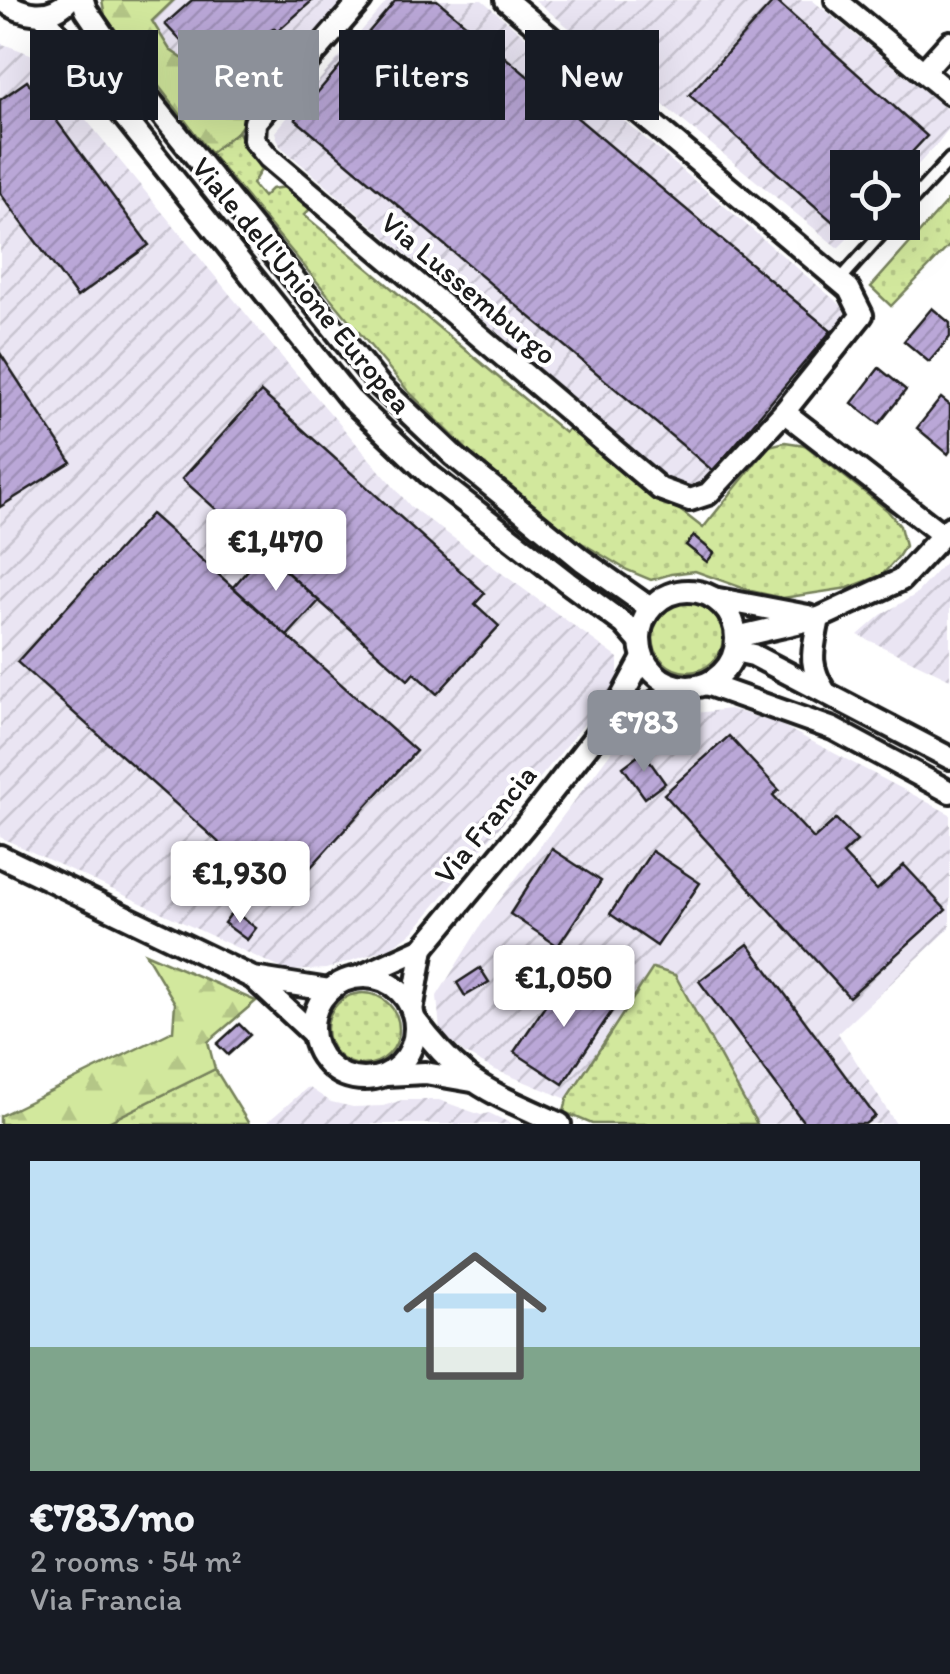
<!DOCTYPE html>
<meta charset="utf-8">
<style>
body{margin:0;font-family:Itim,sans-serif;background:#20242c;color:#f1f3f6;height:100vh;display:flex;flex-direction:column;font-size:38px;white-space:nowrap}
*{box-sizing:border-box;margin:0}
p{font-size:32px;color:#9ea1a6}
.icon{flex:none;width:55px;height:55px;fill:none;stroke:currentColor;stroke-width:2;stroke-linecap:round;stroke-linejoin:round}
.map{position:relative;height:1124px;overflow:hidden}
.details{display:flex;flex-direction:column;background:#171b24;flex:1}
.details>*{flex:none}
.banner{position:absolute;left:30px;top:30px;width:890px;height:90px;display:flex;gap:20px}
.buttons{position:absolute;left:830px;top:150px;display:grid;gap:20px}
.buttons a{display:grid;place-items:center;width:90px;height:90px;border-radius:0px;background:#171b24;box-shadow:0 10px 40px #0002;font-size:50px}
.price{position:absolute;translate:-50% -85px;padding:0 22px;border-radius:10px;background:#fff;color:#222;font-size:32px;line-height:65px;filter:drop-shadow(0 2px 5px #0008)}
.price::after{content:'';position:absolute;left:50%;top:60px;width:30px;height:22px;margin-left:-15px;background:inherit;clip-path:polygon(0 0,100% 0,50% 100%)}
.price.on{background:#8c9099;color:#fff}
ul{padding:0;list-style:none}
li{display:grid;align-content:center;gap:20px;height:530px;padding:0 30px}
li+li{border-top:2px solid #363941}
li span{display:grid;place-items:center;height:310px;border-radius:0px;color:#555}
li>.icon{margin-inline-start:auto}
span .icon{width:180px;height:180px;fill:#fffc;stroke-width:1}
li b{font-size:42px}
.tag{padding:0 35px;border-radius:0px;background:#171b24;box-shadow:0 10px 40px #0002;font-size:35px;line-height:90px}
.tag.on{background:#8c9099;color:#fff}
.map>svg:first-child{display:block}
.industrial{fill:url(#industrial-furrows)}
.green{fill:url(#green-dots);stroke:#77825c;stroke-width:2.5}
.forest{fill:url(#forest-firs);stroke:#77825c;stroke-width:2.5}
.building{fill:url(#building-hatch);stroke:#1c1c1c;stroke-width:2.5}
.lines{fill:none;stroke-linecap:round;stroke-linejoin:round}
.lane-casing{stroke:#1c1c1c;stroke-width:18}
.street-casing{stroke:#1c1c1c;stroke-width:28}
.lane{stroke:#fff;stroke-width:10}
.street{stroke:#fff;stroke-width:20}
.labels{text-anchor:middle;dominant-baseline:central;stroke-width:8;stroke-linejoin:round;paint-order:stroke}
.street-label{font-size:30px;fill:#1c1c1c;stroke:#fff}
</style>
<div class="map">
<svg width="950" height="1124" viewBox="0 0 950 1124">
<defs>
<pattern id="industrial-furrows" width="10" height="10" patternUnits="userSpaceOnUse" patternTransform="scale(2.5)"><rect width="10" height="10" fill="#eae5f3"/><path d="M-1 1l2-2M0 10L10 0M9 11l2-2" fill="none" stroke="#c8c4d0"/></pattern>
<pattern id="green-dots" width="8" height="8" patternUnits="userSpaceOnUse" patternTransform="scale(2.5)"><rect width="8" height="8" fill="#d2e89d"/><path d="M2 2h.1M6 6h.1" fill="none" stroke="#b4c687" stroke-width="1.8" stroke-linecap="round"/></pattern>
<pattern id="forest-firs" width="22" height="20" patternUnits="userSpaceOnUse" patternTransform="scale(2.5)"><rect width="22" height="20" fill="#d2e89d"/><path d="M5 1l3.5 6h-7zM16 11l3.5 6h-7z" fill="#b4c687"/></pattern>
<pattern id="building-hatch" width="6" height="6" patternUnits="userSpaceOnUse" patternTransform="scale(2.5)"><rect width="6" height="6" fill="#baa7d7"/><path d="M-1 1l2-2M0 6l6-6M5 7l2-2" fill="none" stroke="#9f8fb8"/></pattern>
</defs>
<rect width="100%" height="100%" fill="#fff"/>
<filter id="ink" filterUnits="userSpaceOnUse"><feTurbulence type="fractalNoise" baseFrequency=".01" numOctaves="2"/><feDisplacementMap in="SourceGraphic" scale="20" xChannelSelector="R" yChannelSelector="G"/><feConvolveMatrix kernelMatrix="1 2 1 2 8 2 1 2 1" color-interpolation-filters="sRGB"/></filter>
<g filter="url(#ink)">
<!-- industrial -->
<g class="industrial">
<path d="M174,0h170l-54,60 -16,-8 -31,24 -23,2 -14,-4 -36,-24 -18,-29z"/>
<path d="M388,0h94l361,307 2,9 -142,174h-22l-401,-344 -5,-14z"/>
<path d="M535,0h277l138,112v15l-13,17 -34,37 -1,-13h-54v54l15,1 -25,25z"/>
<path d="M0,43l33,12 236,287 142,165 207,151v25l-205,249 -23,16 -64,21 -39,2 -287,-134z"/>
<path d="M950,557v122l-92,-44 23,-20 34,-20z"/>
<path d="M730,709l47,14 173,91v114l-112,105 58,91h-139l-82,-148 -22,-8 -86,131 -74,-30 -29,-16 -24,-22 -3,-35 44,-71 130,-173 37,-23 48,-16z"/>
<path d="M308,1087l23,15 22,5 30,-1 19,-6h37l42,15 8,-2 23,11h-247z"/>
</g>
<!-- green -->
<g class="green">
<path d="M238,131l23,39 -9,14 11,13 8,-8 16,-2 25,20 -8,8 261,218 6,-8 132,103 66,-82 16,-4 20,3 82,65 13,16 5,20 -7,11 -16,18 -34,13 -65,10 -32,-7 -56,-20 -24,3 -20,6 -24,-10 -57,-34 -99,-82 -64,-64 -197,-237z"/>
<path d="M950,198v47l-59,61 -20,-19z"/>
<circle cx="688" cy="637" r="35"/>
<path d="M653,968l22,7 82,149h-165l-28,-12 3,-13z"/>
<circle cx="363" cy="1029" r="36"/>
<path d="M215,1069l34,55h-145z"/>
</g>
<!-- forest -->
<g class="forest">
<path d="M102,0h72l-22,21 18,29 36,24 14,4 22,-2 33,-24 15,8 -52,71 -28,22 -105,-137z"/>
<path d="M145,953l111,48 -48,41 7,27 -111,55h-104v-8l173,-85 2,-28z"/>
</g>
<!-- building -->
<g class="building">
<path d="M192,0h121l-36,32 -3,-4 -37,33 -20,-22 -21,18 -31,-33z"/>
<path d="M396,0h41l394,331 -118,140 -418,-352z"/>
<path d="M775,0l152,136 -30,32h-49v53l-7,8 -152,-134z"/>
<path d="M27,81l122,164 -72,52 -77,-104v-93z"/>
<path d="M932,308l18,15v14l-21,25 -25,-21z"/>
<path d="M0,353l71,109 -71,45z"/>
<path d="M879,368l27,22 -27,34 -27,-21z"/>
<path d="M261,392l224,201 -10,11 24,22 -62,68 -23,-21 -6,7 -226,-201z"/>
<path d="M941,398l9,7v46l-2,3 -31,-26z"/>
<path d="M151,514l265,237 -134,148 -265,-237z"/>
<path d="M694,536l20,17 -7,9 -21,-17z"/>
<path d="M264,552l55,49 -32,35 -54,-49z"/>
<path d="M729,736l50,54 -6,5 41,44 22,-20 21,22 -14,13 34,36 27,-25 42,45 -97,87 -185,-203z"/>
<path d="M643,752l22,31 -20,15 -22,-31z"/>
<path d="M552,849l49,32 -43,65 -48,-32z"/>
<path d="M652,851l48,32 -43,63 -47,-32z"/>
<path d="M233,911l23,17 -9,12 -23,-17z"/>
<path d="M748,944l127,172 -10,8h-60l-106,-143z"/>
<path d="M480,968l9,14 -24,14 -8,-13z"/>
<path d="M566,975l48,33 -51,76 -49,-32z"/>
<path d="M239,1024l11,11 -22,20 -11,-11z"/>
</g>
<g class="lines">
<defs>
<g id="lane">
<path d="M902,211l48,-52"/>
<path d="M839,281l53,-59"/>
</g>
<g id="street">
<path d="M2,0c20,15 48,21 67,0"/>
<path d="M83,0l3,10 47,69 247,307 74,70 128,104 68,48"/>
<path d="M361,0l-106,122 -1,18 14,17 392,332 30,11 18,-6 76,-82 78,-97 -13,-26 -343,-289"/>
<path d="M836,0l114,94"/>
<path d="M42,14l308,385 80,76 137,107 57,42 15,17"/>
<path d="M923,72l27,-30"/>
<path d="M784,412l159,123"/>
<circle cx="688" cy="639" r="48"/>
<path d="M713,598l95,18"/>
<path d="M819,618c-6,33 -12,44 6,74"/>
<path d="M736,637l83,-19 82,-38 49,-53"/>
<path d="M735,651l18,4 197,103"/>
<path d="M706,684l127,45 117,63"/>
<path d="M600,734l80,-47"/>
<path d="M0,856l253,122 76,12"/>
<path d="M359,977l64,-29 113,-136 58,-74 25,-36 24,-44"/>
<circle cx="364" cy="1028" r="51"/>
<path d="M253,978l59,55"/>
<path d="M412,1011l11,-63"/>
<path d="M416,1021c15,20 31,38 50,54 27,21 63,34 94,49"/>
<path d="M386,1075l39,-2 47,8"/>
</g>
</defs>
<!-- lane casing -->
<use href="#lane" class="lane-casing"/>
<!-- street casing -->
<use href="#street" class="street-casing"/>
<!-- lane -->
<use href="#lane" class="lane"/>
<!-- street -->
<use href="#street" class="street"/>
</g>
</g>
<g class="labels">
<!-- street labels -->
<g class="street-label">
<text transform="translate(302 285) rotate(50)">Viale dell'Unione Europea</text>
<text transform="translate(469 288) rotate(40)">Via Lussemburgo</text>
<text transform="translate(485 824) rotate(-51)">Via Francia</text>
</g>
</g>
</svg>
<div class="buttons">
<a><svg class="icon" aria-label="locate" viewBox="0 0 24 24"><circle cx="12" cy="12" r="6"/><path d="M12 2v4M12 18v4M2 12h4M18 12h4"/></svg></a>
</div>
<b class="price" style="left:276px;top:594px">€1,470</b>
<b class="price on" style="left:644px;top:775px">€783</b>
<b class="price" style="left:240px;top:926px">€1,930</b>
<b class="price" style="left:564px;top:1030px">€1,050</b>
<div class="banner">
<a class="tag">Buy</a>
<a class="tag on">Rent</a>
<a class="tag">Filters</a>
<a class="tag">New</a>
</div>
</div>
<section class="details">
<ul>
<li><span style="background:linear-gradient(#bfe0f5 60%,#7fa58c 0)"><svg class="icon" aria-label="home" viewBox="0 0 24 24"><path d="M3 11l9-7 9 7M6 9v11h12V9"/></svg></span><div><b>€783/mo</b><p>2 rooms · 54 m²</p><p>Via Francia</p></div></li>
</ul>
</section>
